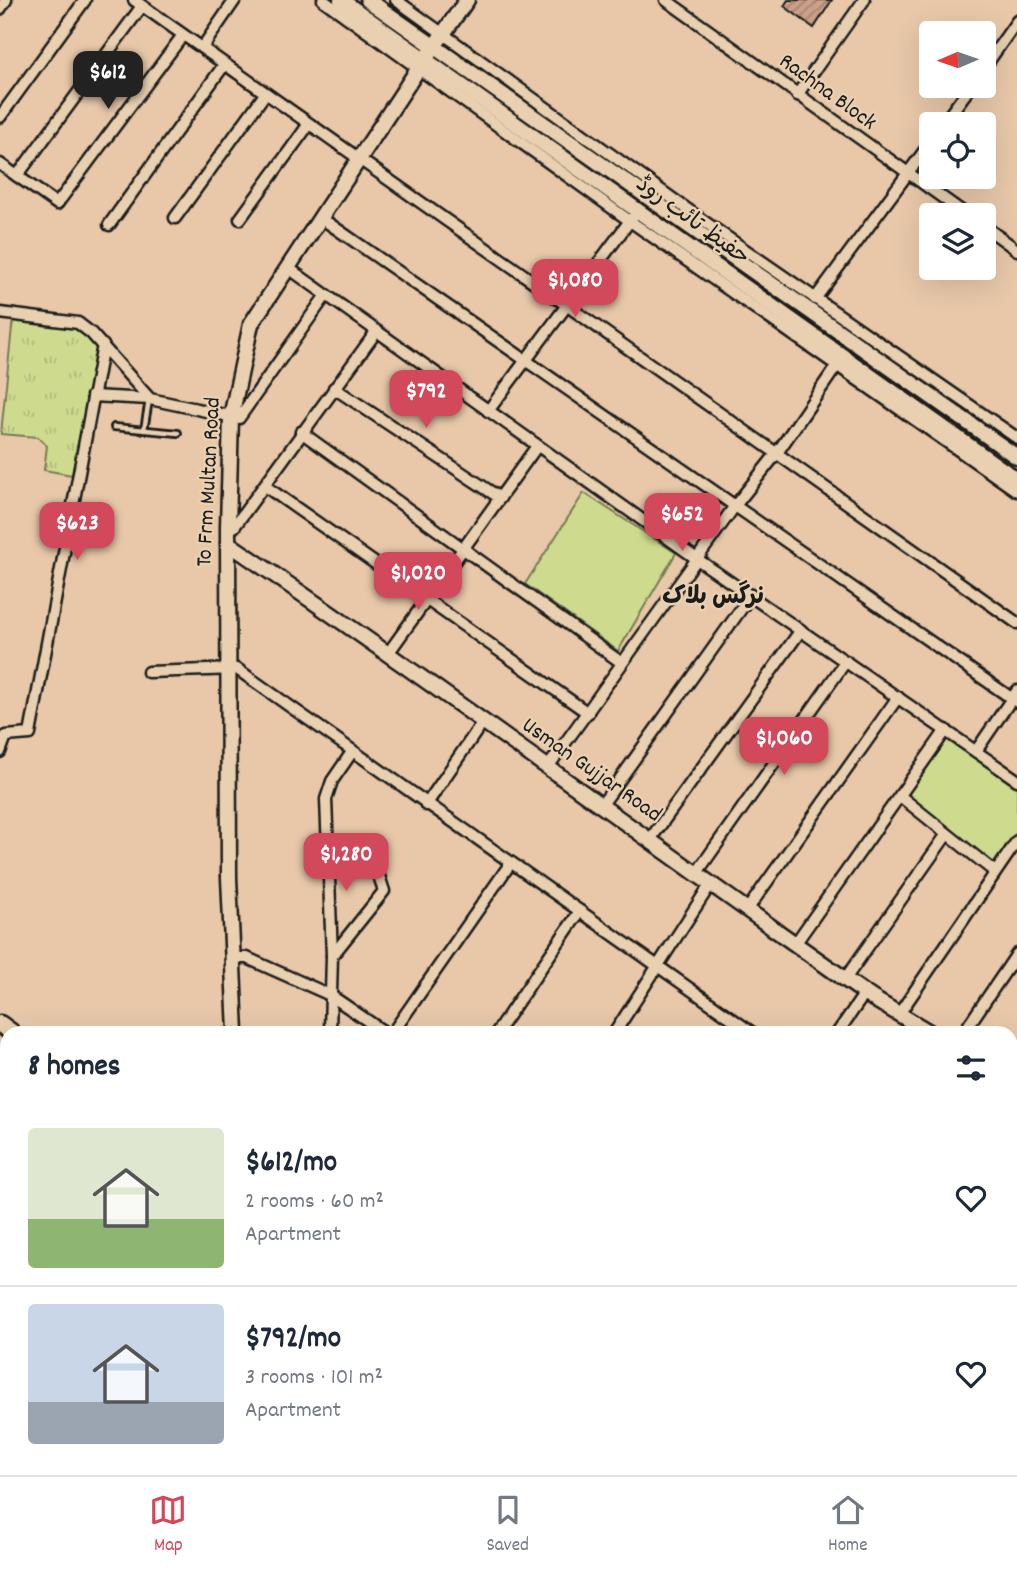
<!DOCTYPE html>
<meta charset="utf-8">
<style>
body{margin:0;font-family:Dekko,"Playpen Sans Arabic",sans-serif;background:#f6f6f7;color:#1f2937;height:100vh;display:flex;flex-direction:column;font-size:26px;white-space:nowrap}
*{box-sizing:border-box;margin:0}
p{font-size:23px;color:#747a83}
.icon{flex:none;width:38px;height:38px;fill:none;stroke:currentColor;stroke-width:2;stroke-linecap:round;stroke-linejoin:round}
.map{position:relative;flex:1;overflow:hidden}
.panel{position:absolute;left:0px;top:1026px;width:1018px;height:450px;display:flex;flex-direction:column;background:#fff;border-radius:21px 21px 0 0;box-shadow:0 7px 28px #0002}
.panel>*{flex:none}
.needle{width:46px;rotate:268deg}
.tools{position:absolute;left:919px;top:21px;display:grid;gap:14px}
.tools a{display:grid;place-items:center;width:77px;height:77px;border-radius:7px;background:#fff;box-shadow:0 7px 28px #0002;font-size:35px}
.price{position:absolute;translate:-50% -60px;padding:0 16px;border-radius:14px;background:#d1495b;color:#fff;font-size:23px;line-height:46px;filter:drop-shadow(0 2px 4px #0008)}
.price::after{content:'';position:absolute;left:50%;top:42px;width:21px;height:16px;margin-left:-10px;background:inherit;clip-path:polygon(0 0,100% 0,50% 100%)}
.price.on{background:#222;color:#fff}
ul{padding:0;list-style:none}
li{display:flex;align-items:center;gap:21px;height:175px;padding:0 28px}
li+li{border-top:2px solid #e0e1e3}
li span{display:grid;place-items:center;flex:none;width:196px;height:140px;border-radius:7px;color:#555}
li>.icon{margin-inline-start:auto}
span .icon{width:84px;height:84px;fill:#fffc;stroke-width:1}
li b{font-size:30px}
h2{display:flex;justify-content:space-between;align-items:center;height:84px;padding:0 28px;font-size:30px}
.dock{display:flex;justify-content:space-around;align-items:center;height:98px;border-top:2px solid #e0e1e3;background:#fff;font-size:19px;color:#747a83}
.dock a{display:grid;justify-items:center;gap:4px}
.dock .on{color:#d1495b}
.map>svg:first-child{display:block}
.grass{fill:url(#grass-tufts);stroke:#757c56;stroke-width:2}
.park{fill:#cedb8f;stroke:#757c56;stroke-width:2}
.building{fill:url(#building-hatch);stroke:#1c1c1c;stroke-width:2}
.lines{fill:none;stroke-linecap:round;stroke-linejoin:round}
.lane-casing{stroke:#1c1c1c;stroke-width:10}
.street-casing{stroke:#1c1c1c;stroke-width:15}
.secondary-casing{stroke:#1c1c1c;stroke-width:19}
.primary-casing{stroke:#1c1c1c;stroke-width:21}
.lane{stroke:#e8d0b0;stroke-width:4.5}
.street{stroke:#e8d0b0;stroke-width:10}
.secondary{stroke:#e8d0b0;stroke-width:14}
.primary{stroke:#e8d0b0;stroke-width:16}
.rail{stroke:#1c1c1c;stroke-width:3.5}
.labels{text-anchor:middle;dominant-baseline:central;stroke-width:5;stroke-linejoin:round;paint-order:stroke}
.street-label{font-size:23px;fill:#1c1c1c;stroke:#e8d0b0}
.neighbourhood-label{font-size:24px;font-weight:bold;fill:#1c1c1c;stroke:#e8d0b0}
</style>
<div class="map">
<svg width="1017" height="1475" viewBox="0 0 1017 1475">
<defs>
<pattern id="grass-tufts" width="24" height="20" patternUnits="userSpaceOnUse" patternTransform="scale(1.75)"><rect width="24" height="20" fill="#cedb8f"/><path d="M3 7l-1-3M5 7V3M7 7l1-3M15 17l-1-3M17 17v-4M19 17l1-3" fill="none" stroke="#b0bb7b"/></pattern>
<pattern id="building-hatch" width="6" height="6" patternUnits="userSpaceOnUse" patternTransform="scale(1.75)"><rect width="6" height="6" fill="#cba088"/><path d="M-1 1l2-2M0 6l6-6M5 7l2-2" fill="none" stroke="#a4826e"/></pattern>
</defs>
<rect width="100%" height="100%" fill="#e8c8a9"/>
<filter id="ink" filterUnits="userSpaceOnUse"><feTurbulence type="fractalNoise" baseFrequency=".0143" numOctaves="2"/><feDisplacementMap in="SourceGraphic" scale="14" xChannelSelector="R" yChannelSelector="G"/><feConvolveMatrix kernelMatrix="1 2 1 2 8 2 1 2 1" color-interpolation-filters="sRGB"/></filter>
<g filter="url(#ink)">
<!-- grass -->
<path class="grass" d="M13,318l62,9 22,20 -25,128 -28,-5 3,-24 -9,-9 -37,-3z"/>
<!-- park -->
<g class="park">
<path d="M584,493l92,60 -58,98 -93,-67z"/>
<path d="M948,738l69,48v46l-23,34 -87,-72z"/>
</g>
<!-- building -->
<path class="building" d="M788,0h44l-18,28 -30,-22z"/>
<g class="lines">
<defs>
<g id="lane">
<path d="M114,427l64,6"/>
<path d="M144,430l5,-30"/>
</g>
<g id="street">
<path d="M134,0l883,623"/>
<path d="M323,0l307,221 387,270"/>
<path d="M396,0l309,222 312,216"/>
<path d="M666,0l301,215"/>
<path d="M0,9l6,-9"/>
<path d="M202,48l33,-48"/>
<path d="M984,68l33,-47"/>
<path d="M797,95l67,-95"/>
<path d="M0,117l85,-117"/>
<path d="M943,124l28,-38"/>
<path d="M0,164l57,40 126,-169"/>
<path d="M17,176l125,-170"/>
<path d="M175,218l90,-124"/>
<path d="M321,218l696,484"/>
<path d="M240,219l69,-95"/>
<path d="M109,225l115,-160"/>
<path d="M984,226l33,24"/>
<path d="M287,267l410,292 320,221"/>
<path d="M815,299l116,-157"/>
<path d="M0,313l78,10 13,10 59,66 89,19 87,-123"/>
<path d="M334,388l166,110"/>
<path d="M92,396l58,3"/>
<path d="M488,411l144,-193"/>
<path d="M301,432l321,231"/>
<path d="M265,486l323,227"/>
<path d="M228,527h6l142,-195"/>
<path d="M389,652l148,-206"/>
<path d="M148,672l89,-3 514,363"/>
<path d="M976,751l41,-60"/>
<path d="M0,752l6,-16 24,-2 73,-389"/>
<path d="M548,767l186,-260 43,-54 63,-92"/>
<path d="M900,796l95,76"/>
<path d="M426,805l56,-82"/>
<path d="M601,806l150,-211"/>
<path d="M649,841l152,-211"/>
<path d="M330,844l49,32 5,15 -52,65"/>
<path d="M696,874l150,-213"/>
<path d="M747,910l151,-213"/>
<path d="M795,944l151,-214"/>
<path d="M234,958h13l83,37 54,37"/>
<path d="M845,979l102,-145"/>
<path d="M899,1014l118,-173"/>
<path d="M330,1032l2,-76 -6,-157 6,-18 20,-29"/>
<path d="M393,1032l117,-168"/>
<path d="M497,1032l83,-121"/>
<path d="M615,1032l95,-147"/>
<path d="M838,1032l27,-39"/>
<path d="M964,1032l53,-78"/>
<path d="M1012,1072l5,-8"/>
<path d="M1012,1137l5,-9"/>
<path d="M0,1218l7,1"/>
<path d="M0,1304l7,-57"/>
<path d="M242,1468v7"/>
<path d="M835,1468l10,7"/>
<path d="M630,1475l2,-7"/>
</g>
<g id="secondary">
<path d="M341,0l676,480"/>
<path d="M368,0l649,457"/>
<path d="M228,543c218,148 429,305 644,455l57,34"/>
<path d="M236,1032l-7,-154 -1,-351 3,-110 20,-93 167,-255 49,-69"/>
<path d="M1012,1082l5,3"/>
<path d="M1012,1320l5,-9"/>
<path d="M916,1475l4,-7"/>
</g>
<g id="primary">
<path d="M0,1024l11,8"/>
<path d="M0,1065l7,6"/>
<path d="M654,1468l13,7"/>
<path d="M741,1468l13,7"/>
</g>
</defs>
<!-- lane casing -->
<use href="#lane" class="lane-casing"/>
<!-- street casing -->
<use href="#street" class="street-casing"/>
<!-- secondary casing -->
<use href="#secondary" class="secondary-casing"/>
<!-- primary casing -->
<use href="#primary" class="primary-casing"/>
<!-- lane -->
<use href="#lane" class="lane"/>
<!-- street -->
<use href="#street" class="street"/>
<!-- secondary -->
<use href="#secondary" class="secondary"/>
<!-- primary -->
<use href="#primary" class="primary"/>
<!-- rail -->
<g class="rail">
<path d="M0,1058l7,5"/>
<path d="M674,1468l12,7"/>
<path d="M692,1468l12,7"/>
</g>
</g>
</g>
<g class="labels">
<!-- street labels -->
<g class="street-label">
<text transform="translate(827 93) rotate(36)">Rachna Block</text>
<text transform="translate(692 222) rotate(36)">حفیظ تائب روڈ</text>
<text transform="translate(210 482) rotate(-87)">To Frm Multan Road</text>
<text transform="translate(591 771) rotate(35)">Usman Gujjar Road</text>
</g>
<!-- neighbourhood labels -->
<g class="neighbourhood-label">
<text x="713" y="598">نرگس بلاک</text>
</g>
</g>
</svg>
<div class="tools">
<a><svg class="needle" viewBox="-14 -14 28 28"><path d="M0-13l5 13h-10z" fill="#e53935"/><path d="M0 13l5-13h-10z" fill="#747a83"/></svg></a>
<a><svg class="icon" aria-label="locate" viewBox="0 0 24 24"><circle cx="12" cy="12" r="6"/><path d="M12 2v4M12 18v4M2 12h4M18 12h4"/></svg></a>
<a><svg class="icon" aria-label="layers" viewBox="0 0 24 24"><path d="M12 4l9 5-9 5-9-5zM3 14l9 5 9-5"/></svg></a>
</div>
<b class="price on" style="left:108px;top:111px">$612</b>
<b class="price" style="left:575px;top:319px">$1,080</b>
<b class="price" style="left:426px;top:430px">$792</b>
<b class="price" style="left:682px;top:553px">$652</b>
<b class="price" style="left:77px;top:562px">$623</b>
<b class="price" style="left:418px;top:612px">$1,020</b>
<b class="price" style="left:784px;top:777px">$1,060</b>
<b class="price" style="left:346px;top:893px">$1,280</b>
<section class="panel">
<h2>8 homes<svg class="icon" aria-label="filters" viewBox="0 0 24 24"><path d="M4 7h16M4 17h16"/><circle cx="9" cy="7" r="2"/><circle cx="15" cy="17" r="2"/></svg></h2>
<ul>
<li><span style="background:linear-gradient(#dfe7d0 65%,#8fb573 0)"><svg class="icon" aria-label="home" viewBox="0 0 24 24"><path d="M3 11l9-7 9 7M6 9v11h12V9"/></svg></span><div><b>$612/mo</b><p>2 rooms · 60 m²</p><p>Apartment</p></div><svg class="icon" aria-label="heart" viewBox="0 0 24 24"><path d="M12 20l-8-8c-3-5 5-10 8-4 3-6 11-1 8 4z"/></svg></li>
<li><span style="background:linear-gradient(#c9d6e8 70%,#9aa5b1 0)"><svg class="icon" aria-label="home" viewBox="0 0 24 24"><path d="M3 11l9-7 9 7M6 9v11h12V9"/></svg></span><div><b>$792/mo</b><p>3 rooms · 101 m²</p><p>Apartment</p></div><svg class="icon" aria-label="heart" viewBox="0 0 24 24"><path d="M12 20l-8-8c-3-5 5-10 8-4 3-6 11-1 8 4z"/></svg></li>
</ul>
</section>
</div>
<nav class="dock">
<a class="on"><svg class="icon" aria-label="map" viewBox="0 0 24 24"><path d="M3 6l6-2 6 2 6-2v14l-6 2-6-2-6 2zM9 4v14M15 6v14"/></svg>Map</a>
<a><svg class="icon" aria-label="saved" viewBox="0 0 24 24"><path d="M7 4h10v16l-5-4-5 4z"/></svg>Saved</a>
<a><svg class="icon" aria-label="home" viewBox="0 0 24 24"><path d="M3 11l9-7 9 7M6 9v11h12V9"/></svg>Home</a>
</nav>
